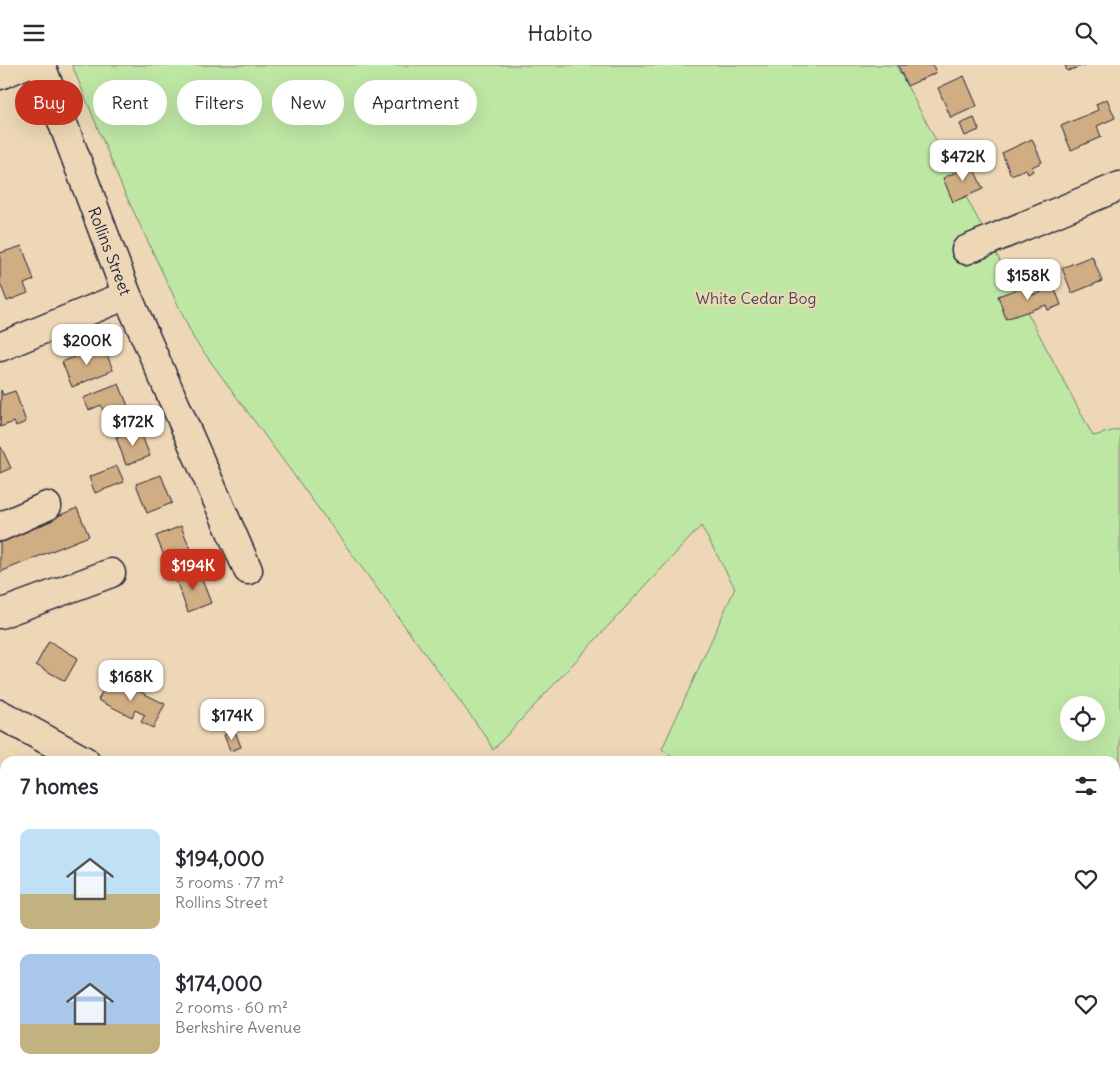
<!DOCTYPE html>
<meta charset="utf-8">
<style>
body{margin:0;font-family:Delius,sans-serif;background:#f2f2f3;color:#2b2b33;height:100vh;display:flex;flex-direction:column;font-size:19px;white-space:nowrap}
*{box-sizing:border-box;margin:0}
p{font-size:16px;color:#7c7c81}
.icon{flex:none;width:28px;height:28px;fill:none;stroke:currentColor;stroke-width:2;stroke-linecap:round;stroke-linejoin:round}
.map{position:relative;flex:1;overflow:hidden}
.details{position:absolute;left:0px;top:691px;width:1120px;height:321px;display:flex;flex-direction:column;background:#fff;border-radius:15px 15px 0 0;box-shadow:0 5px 20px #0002}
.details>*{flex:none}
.top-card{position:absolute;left:15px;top:15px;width:500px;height:45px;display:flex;gap:10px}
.fabs{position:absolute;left:1060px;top:631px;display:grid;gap:10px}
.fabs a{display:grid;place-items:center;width:45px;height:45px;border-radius:50%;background:#fff;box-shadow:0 5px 20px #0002;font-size:25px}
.price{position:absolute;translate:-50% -42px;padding:0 11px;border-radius:10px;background:#fff;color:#222;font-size:16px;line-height:32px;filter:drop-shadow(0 1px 2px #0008)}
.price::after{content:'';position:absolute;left:50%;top:30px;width:15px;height:11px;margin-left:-8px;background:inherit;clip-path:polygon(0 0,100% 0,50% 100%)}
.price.current{background:#c8321e;color:#fff}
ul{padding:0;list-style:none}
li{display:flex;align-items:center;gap:15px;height:125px;padding:0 20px}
li span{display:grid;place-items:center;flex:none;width:140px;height:100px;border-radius:10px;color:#555}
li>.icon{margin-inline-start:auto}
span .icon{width:60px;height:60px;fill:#fffc;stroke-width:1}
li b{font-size:21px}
h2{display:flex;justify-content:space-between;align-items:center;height:60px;padding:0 20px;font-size:21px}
.pill{padding:0 18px;border-radius:22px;background:#fff;box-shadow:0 5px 20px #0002;font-size:18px;line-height:45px}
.pill.current{background:#c8321e;color:#fff}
header{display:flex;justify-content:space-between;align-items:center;height:65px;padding:0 20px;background:#fff;font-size:22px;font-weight:600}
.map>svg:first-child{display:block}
.green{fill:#bee7a4;stroke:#708470;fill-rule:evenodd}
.building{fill:#d1ad83;stroke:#22223b}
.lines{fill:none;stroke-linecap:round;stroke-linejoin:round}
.minor-casing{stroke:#22223b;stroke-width:31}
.major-casing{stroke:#22223b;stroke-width:31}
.minor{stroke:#edd7b6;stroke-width:28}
.major{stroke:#edd7b6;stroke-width:28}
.labels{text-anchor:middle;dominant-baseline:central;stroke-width:4.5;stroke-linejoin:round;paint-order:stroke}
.street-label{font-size:16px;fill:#22223b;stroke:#edd7b6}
.park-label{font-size:16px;fill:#414950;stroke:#edd7b6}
</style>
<header><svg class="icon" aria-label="menu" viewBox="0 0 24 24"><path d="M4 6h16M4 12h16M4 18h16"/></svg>Habito<svg class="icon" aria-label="search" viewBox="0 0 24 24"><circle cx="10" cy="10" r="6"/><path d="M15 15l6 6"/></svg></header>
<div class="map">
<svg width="1120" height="1012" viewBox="0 0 1120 1012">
<rect width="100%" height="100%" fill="#edd7b6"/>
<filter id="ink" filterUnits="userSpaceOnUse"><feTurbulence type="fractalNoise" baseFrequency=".02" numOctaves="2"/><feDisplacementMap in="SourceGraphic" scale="10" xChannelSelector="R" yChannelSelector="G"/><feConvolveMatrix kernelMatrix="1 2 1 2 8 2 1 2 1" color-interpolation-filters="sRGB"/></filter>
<g filter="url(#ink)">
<!-- green -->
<path class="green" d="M72,0h824l197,371 27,-7v648h-365l-17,-4h377v-312h-438l-15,-12 73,-161 -34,-62 -208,224 -6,-12 -293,-399 -72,-152zM1069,640h27v28h-27z"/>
<!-- building -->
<g class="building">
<path d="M898,0h35l3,8 -29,13z"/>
<path d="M1065,0h20l-18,6z"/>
<path d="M964,11l13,30 -26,12 -13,-30z"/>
<path d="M1107,34l8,19 -18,8 4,11 -30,13 -10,-24 37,-16 -2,-6z"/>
<path d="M974,53l5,12 -14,6 -5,-12z"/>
<path d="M1032,74l10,23 -10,5 1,4 -5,3 -2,-5 -15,6 -9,-22z"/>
<path d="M969,93l14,31 -30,13 -10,-24 18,-8 -3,-7z"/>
<path d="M22,181l12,34 -10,4 4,9 -21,8 -7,-18v-30z"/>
<path d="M1092,191l10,25 -30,12 -10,-25z"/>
<path d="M1053,219l8,21 -13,5 -2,-5 -40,14 -8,-23 31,-11 4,10 9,-3 -2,-4z"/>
<path d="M103,280l10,25 -41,17 -10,-25z"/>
<path d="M119,319l11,27 -23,10 -6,-16 -12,5 -6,-12z"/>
<path d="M1,325l2,5 12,-4 11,31 -10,4 -2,-4 -14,5z"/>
<path d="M139,363l11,28 -24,9 -10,-28z"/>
<path d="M0,382h1l10,21 -11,5z"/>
<path d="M117,401l7,16 -29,11 -6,-16z"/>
<path d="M161,410l11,28 -25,10 -11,-29z"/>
<path d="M77,443l12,28 -89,36v-32z"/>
<path d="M181,461l13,32 -25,10 -13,-32z"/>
<path d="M198,504l13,34 -23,9 -13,-34z"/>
<path d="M49,576l29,17 -13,23 -29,-16z"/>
<path d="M110,612l55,27 -12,24 -12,-6 4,-7 -10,-5 -3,7 -34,-17z"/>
<path d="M235,666l6,16 -11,4 -6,-16z"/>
<path d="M1116,854l4,1v138l-5,-2z"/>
<path d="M0,878l5,3v27l-5,-3z"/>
<path d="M182,1008h21l-2,4h-11z"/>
<path d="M341,1008h50l-3,4h-49z"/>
<path d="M434,1008h15l8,4h-26z"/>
</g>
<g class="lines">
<defs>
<g id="minor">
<path d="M41,0l86,230 121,275"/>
<path d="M0,10l24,-10"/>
<path d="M966,185l154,-64"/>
<path d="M0,282l127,-52"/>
<path d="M0,462l47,-21"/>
<path d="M0,549l111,-41"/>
<path d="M0,959l5,3"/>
<path d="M86,1008l8,4"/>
<path d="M609,1012l4,-4"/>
<path d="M1043,1012l3,-4"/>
</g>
<g id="major">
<path d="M0,649l85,47"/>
<path d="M642,1008l9,4"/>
</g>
</defs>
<!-- minor casing -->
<use href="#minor" class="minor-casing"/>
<!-- major casing -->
<use href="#major" class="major-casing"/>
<!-- minor -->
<use href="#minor" class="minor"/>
<!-- major -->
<use href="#major" class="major"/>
</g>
</g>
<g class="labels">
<!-- street labels -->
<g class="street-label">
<text transform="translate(110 186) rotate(69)">Rollins Street</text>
</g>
<!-- park labels -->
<g class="park-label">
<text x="756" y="233">White Cedar Bog</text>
</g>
</g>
</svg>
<div class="fabs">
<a><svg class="icon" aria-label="locate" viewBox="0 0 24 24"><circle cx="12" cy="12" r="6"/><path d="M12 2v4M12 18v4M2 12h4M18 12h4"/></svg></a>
</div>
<b class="price" style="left:963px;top:117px">$472K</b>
<b class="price" style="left:1028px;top:236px">$158K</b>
<b class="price" style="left:87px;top:301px">$200K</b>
<b class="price" style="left:133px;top:382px">$172K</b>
<b class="price current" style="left:193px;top:526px">$194K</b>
<b class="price" style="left:131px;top:637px">$168K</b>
<b class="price" style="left:232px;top:676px">$174K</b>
<div class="top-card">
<a class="pill current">Buy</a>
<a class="pill">Rent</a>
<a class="pill">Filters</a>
<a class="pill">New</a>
<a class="pill">Apartment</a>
</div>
<section class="details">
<h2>7 homes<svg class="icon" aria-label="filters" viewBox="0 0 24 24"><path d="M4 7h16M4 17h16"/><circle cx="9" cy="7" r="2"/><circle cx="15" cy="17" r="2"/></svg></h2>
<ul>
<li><span style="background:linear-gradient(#bfe0f5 65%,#c2b280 0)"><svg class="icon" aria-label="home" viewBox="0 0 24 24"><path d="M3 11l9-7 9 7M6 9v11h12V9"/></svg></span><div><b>$194,000</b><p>3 rooms · 77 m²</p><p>Rollins Street</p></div><svg class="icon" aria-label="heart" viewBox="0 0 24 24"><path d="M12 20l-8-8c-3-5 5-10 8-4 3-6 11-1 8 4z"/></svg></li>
<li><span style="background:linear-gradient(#a9c7e8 70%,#c2b280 0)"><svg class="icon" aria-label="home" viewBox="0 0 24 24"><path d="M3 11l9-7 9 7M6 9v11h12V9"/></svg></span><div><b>$174,000</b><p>2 rooms · 60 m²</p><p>Berkshire Avenue</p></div><svg class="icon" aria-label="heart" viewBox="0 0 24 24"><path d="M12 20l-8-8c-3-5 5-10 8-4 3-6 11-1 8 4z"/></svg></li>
</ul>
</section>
</div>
